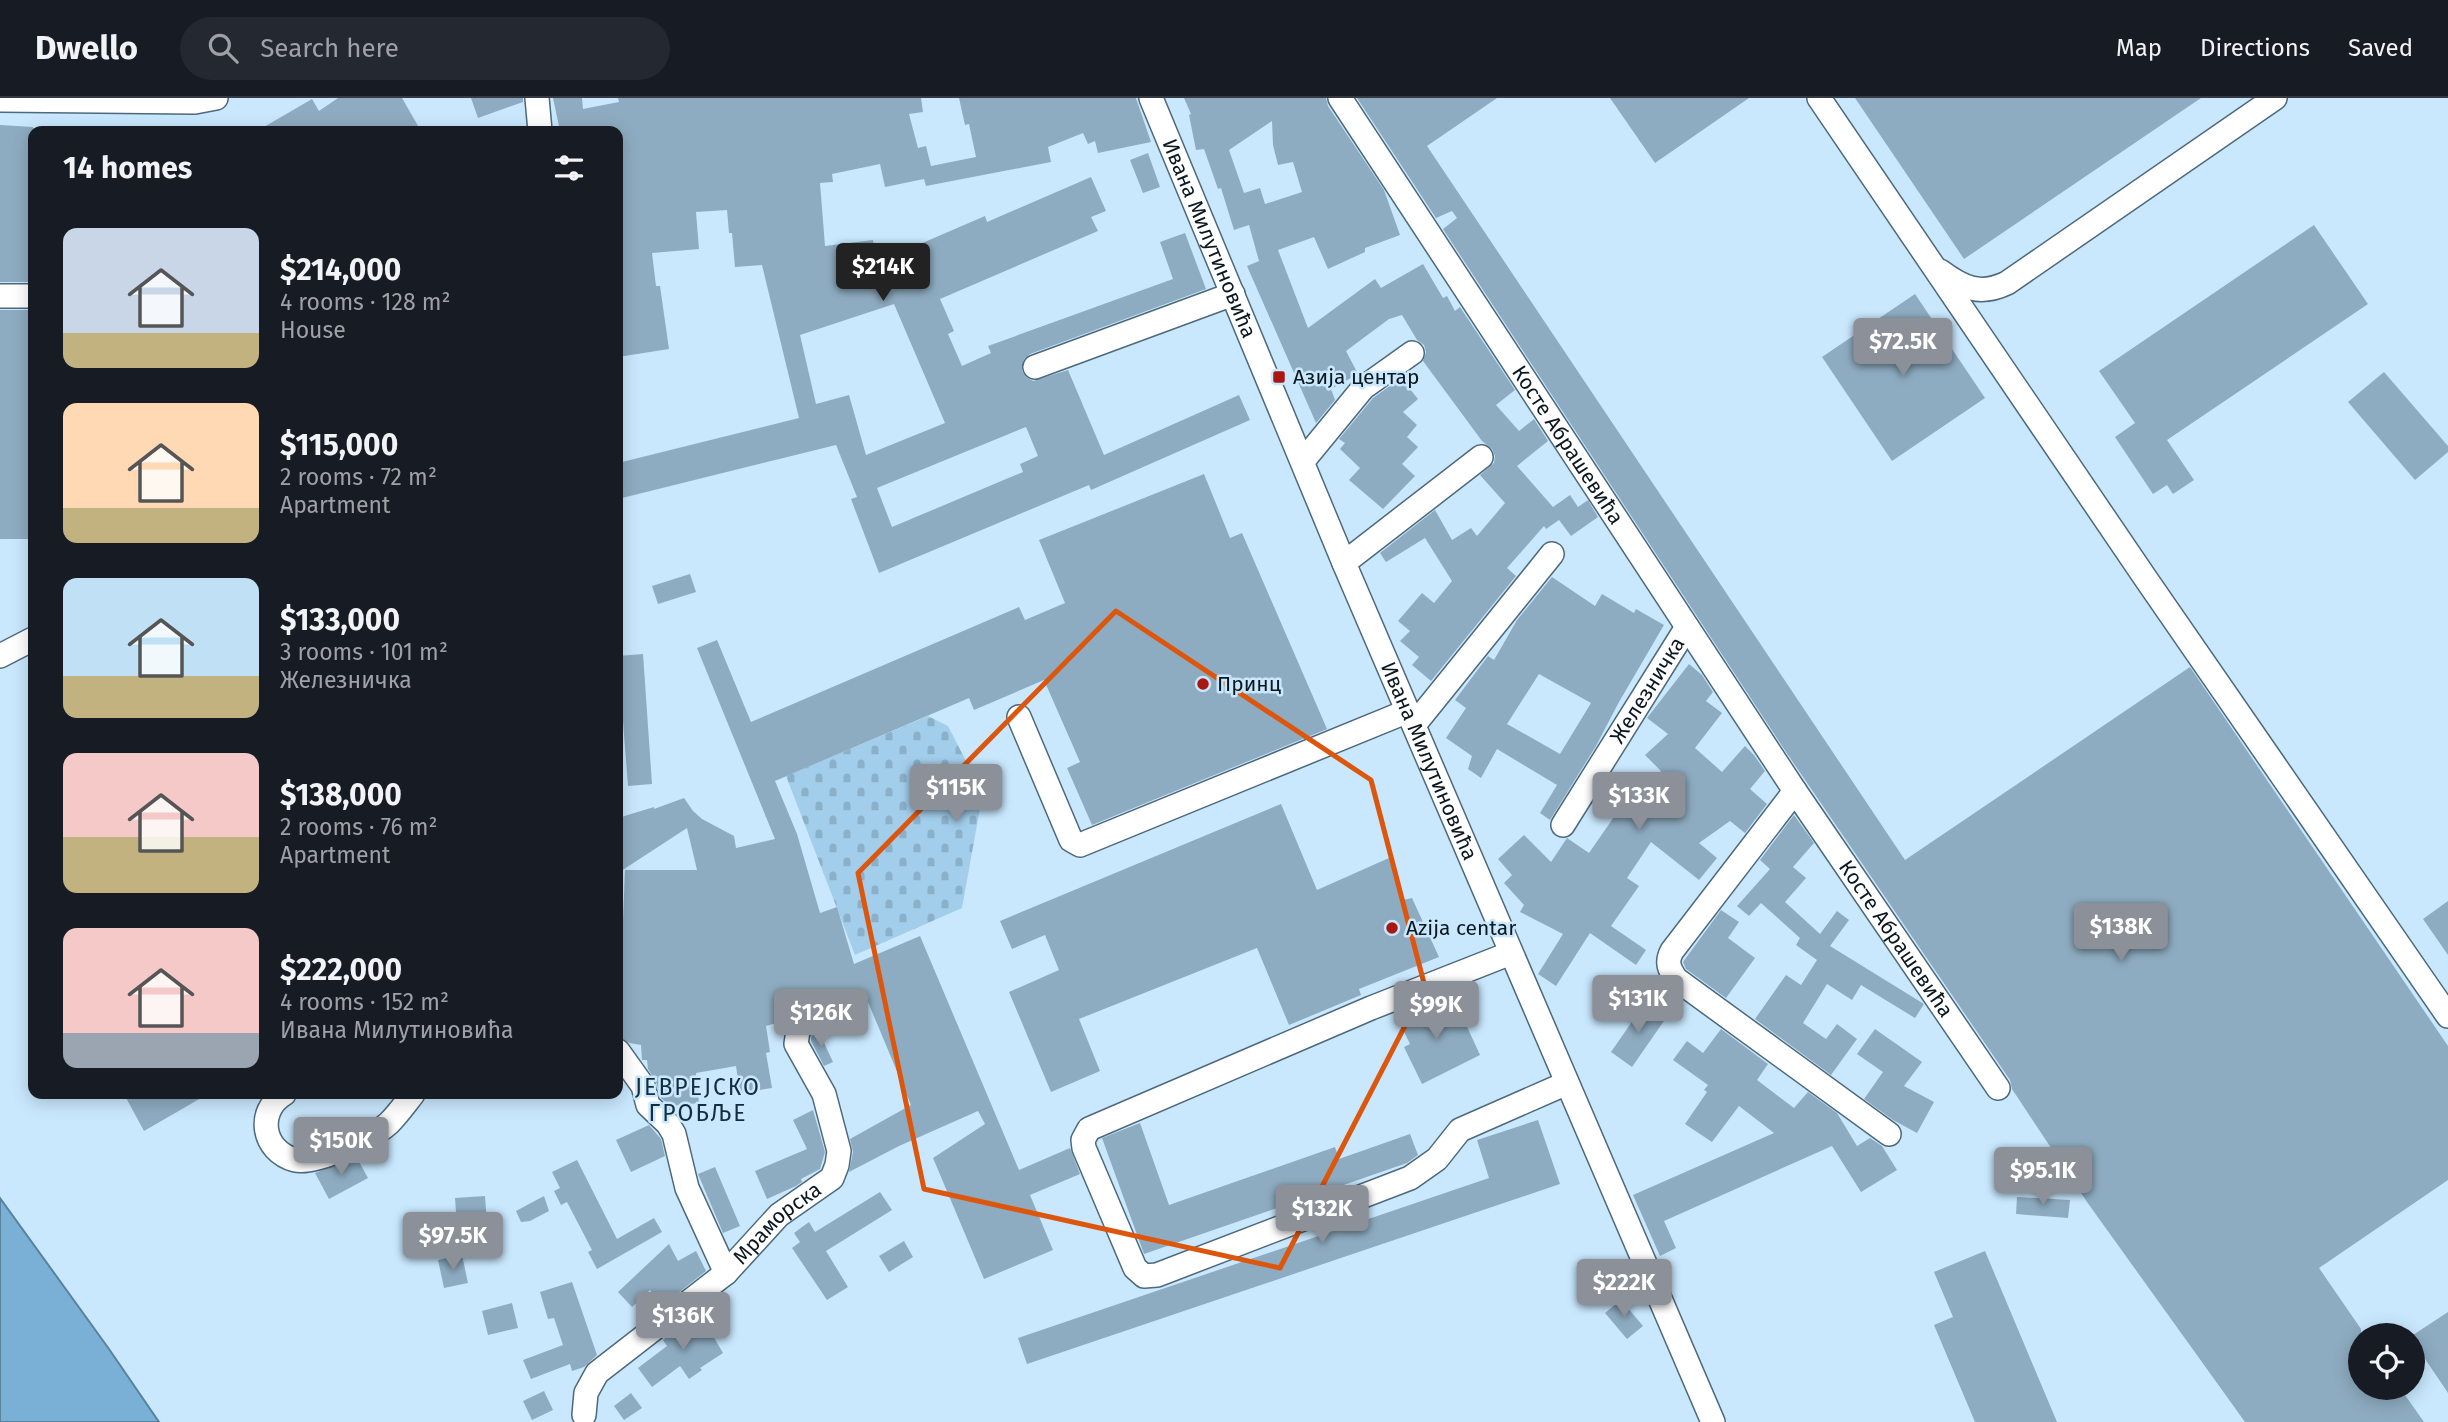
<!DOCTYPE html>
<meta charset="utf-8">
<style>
body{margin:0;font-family:"Fira Sans",sans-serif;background:#242831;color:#f1f3f6;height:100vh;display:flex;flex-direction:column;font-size:26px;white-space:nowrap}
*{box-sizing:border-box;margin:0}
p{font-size:23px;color:#9ea1a6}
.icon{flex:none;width:38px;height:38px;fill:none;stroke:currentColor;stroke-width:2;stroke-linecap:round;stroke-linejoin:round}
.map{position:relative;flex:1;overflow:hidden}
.details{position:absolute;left:28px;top:28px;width:595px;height:973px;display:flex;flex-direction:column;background:#171b24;border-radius:14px;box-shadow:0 4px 18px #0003}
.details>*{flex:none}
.controls{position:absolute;left:2348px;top:1225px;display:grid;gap:14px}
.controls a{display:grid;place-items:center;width:77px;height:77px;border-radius:50%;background:#171b24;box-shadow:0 4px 18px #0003;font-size:35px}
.price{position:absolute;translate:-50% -60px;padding:0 16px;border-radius:7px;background:#8c9099;color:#fff;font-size:23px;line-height:46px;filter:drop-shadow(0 2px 4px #0008)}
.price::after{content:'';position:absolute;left:50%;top:42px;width:21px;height:16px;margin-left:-10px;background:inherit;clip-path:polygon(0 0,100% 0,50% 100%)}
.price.current{background:#222;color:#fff}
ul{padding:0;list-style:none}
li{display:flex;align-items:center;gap:21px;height:175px;padding:0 35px}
li span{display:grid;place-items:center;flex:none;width:196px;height:140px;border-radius:14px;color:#555}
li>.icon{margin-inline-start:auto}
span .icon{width:84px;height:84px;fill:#fffc;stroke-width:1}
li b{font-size:30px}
h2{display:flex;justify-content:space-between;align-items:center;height:84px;padding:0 35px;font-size:30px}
header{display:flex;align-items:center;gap:42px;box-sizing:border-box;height:98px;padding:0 35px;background:#171b24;border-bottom:2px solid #363941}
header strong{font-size:33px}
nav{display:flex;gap:38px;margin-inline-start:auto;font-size:24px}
.search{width:490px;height:63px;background:#242831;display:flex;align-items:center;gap:18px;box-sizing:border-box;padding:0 24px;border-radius:38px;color:#9ea1a6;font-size:26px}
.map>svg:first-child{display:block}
.cemetery{fill:url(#cemetery-stones)}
.water{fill:#7ab0d5;stroke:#59829e;stroke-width:2}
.building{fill:#8eacc1;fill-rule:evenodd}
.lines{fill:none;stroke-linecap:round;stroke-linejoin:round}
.minor-casing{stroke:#4d697c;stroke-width:26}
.minor{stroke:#fff;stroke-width:23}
.marked{fill:none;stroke:#dd560d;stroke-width:5;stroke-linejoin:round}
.poi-dot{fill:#a91712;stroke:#c9e8fe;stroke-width:2.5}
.labels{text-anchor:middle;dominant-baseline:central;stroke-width:5;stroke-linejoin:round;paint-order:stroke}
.street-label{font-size:21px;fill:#0c181f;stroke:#c9e8fe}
.poi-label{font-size:21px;fill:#0c181f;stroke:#c9e8fe;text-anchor:start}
.neighbourhood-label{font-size:23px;letter-spacing:2px;fill:#122d3e;stroke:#c9e8fe}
</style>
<header>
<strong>Dwello</strong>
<div class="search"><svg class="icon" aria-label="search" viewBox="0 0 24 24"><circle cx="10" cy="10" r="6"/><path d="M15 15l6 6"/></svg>Search here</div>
<nav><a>Map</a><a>Directions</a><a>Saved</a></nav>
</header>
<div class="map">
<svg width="2448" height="1324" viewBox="0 0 2448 1324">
<defs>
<pattern id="cemetery-stones" width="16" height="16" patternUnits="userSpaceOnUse" patternTransform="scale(1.75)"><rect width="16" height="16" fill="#a3ceeb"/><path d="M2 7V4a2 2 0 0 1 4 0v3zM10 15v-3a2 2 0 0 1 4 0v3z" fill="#8bb0c9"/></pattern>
</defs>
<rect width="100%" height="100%" fill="#c9e8fe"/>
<!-- cemetery -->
<path class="cemetery" d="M928,618l20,10 19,37 -4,14 17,31 -18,100 -107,47 -69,-179z"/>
<!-- water -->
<path class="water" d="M0,1100l109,151 50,73h-159z"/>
<!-- building -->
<g class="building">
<path d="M338,0h64l19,33h-164l55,-32 7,12z"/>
<path d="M471,0h52v4l-45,16z"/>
<path d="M553,0h29l1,11 36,-7 -1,-4h303l2,14 -14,2 9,34 8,-2 5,20 45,-9 -7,-33 -4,1 -6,-27h177l15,44 -53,11 -3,-12 -7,3 -5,-11 -35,14 3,15 -125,24 -2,-7 -39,8 -5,-23 -48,10 1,8 -13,1 5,63 48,-6 3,23 109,-47 2,6 104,-45 15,34 -15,6 7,14 -158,68 14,32 -6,3 14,32 29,-13 -3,-7 185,-67 -13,-37 25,-9 21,56 -176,65 -6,5 -2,12 4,6 7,4 35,-11 36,85 135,-60 11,25 -159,70 -2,-5 -210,88 -28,-74 6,-2 -21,-52 -218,54v-36l181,-45 -37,-153 -27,2 -3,-34h-3l-2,-23 -31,2 3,37 -47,4 4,33h4l9,63 -51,8v-226h-58zM894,206l51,119 -79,32 -17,-60 -33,9 -16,-69zM1026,329l12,29 -18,8 3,8 -131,55 -15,-39z"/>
<path d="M1184,0h142l2,8 56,84 16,45 -35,13v4l-37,17 -14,-32 -36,13 30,78 67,-49 6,9 42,-24 20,34 4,-2 8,15 5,-4 55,83 -19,15 23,26 15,-12 14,22 -31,25 36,41 17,-12 8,12 10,-7 10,17 -27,19 -12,-16 -13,9 -2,-3 -37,42 9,8 -85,105 -19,-16 7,-8 -19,-16 10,-10 -12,-10 24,-28 12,10 18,-22 -27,-43 -39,24 -6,-9 55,-43 17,30 19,-12 6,8 28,-33 -25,-28 14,-12 1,-7 -3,-7 -10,-8 -59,-80 3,-9 -2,-7 -7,-5 -15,-25 -13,4 -43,32 12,23 -27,15 4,11 -19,23 -69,-157 12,-5 -10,-36 -15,5 -13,-42 -3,1 -14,-40 -8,1 -7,-35 2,-1zM1272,23l1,24 5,20 15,-3 9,30 -37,12 -5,-16 -16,5 -15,-43z"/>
<path d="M1357,0h140l-70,48 478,714 285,-193 258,379v134l-129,88 42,61v59h39l24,34h-179l-158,-220 -75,-113 -2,-9 -224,-328 -343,-523 14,-11 -5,-7 -16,7z"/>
<path d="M1610,0h139l-94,65z"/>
<path d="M1855,0h346l-237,161z"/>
<path d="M0,27l33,2v155h-33z"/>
<path d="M1148,55l12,34 -17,6 -13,-33z"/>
<path d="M2314,127l54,79 -201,136 27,40 -21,14 -6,-9 -14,9 -38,-57 20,-14 -36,-52z"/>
<path d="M1915,196l70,104 -93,63 -70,-104z"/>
<path d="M0,212h30l-1,115h4v114h-33z"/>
<path d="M2384,274l64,74v6l-33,28 -67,-78z"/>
<path d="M1401,280l17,21 -15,13 14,13 -10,12 11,10 -16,17 13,12 -32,33 -34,-29 11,-12 -20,-19 5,-6 -6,-4 34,-41z"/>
<path d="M1204,376l26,64 12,-5 85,196 -235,96 -25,-57 13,-6 -36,-82 -70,30 -5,-12 -194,83 22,53 23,79 17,-6 17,57 66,-28 99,234 51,-22 10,26 -50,21 23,55 -69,29 -51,-121 52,-34 -7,-13 -79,35 -50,26 4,-20 -3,-13 61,-34 -48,-115 -10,4 -6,-4 -8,1 -26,9 -14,8 -9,11 -24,7 4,26 -4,1 6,35 -32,5 -4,-27 -40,7 3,30 -29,3 -9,-8 -5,-16 -8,-13 -1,-9h-5l-1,-15 -11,-2 -12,-6v-117h5l2,-50h72l-10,-42 -69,45v-55l36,-11v2l30,-11 9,13 9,8 32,17 2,12 39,-9 -78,-191 20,-8 34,82 268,-115 6,13 40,-17 -26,-63z"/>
<path d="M690,476l6,18 -38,12 -6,-18z"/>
<path d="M1552,479l43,29 7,-12 32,19 2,-4 28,16 -45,77 -23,44 -46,74 -10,-7 17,-28 -60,-36 -16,29 -13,-9 4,-13 -26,-18 20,-30 -11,-8 33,-44 6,4 23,-40zM1539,576l52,29 -31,51 -53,-30z"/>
<path d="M643,556l9,130 -24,2 -10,-130z"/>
<path d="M1689,566l13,11 11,17 -7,9 16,12 -27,35 27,24 23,-26 9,9 11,16 -15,18 17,15 -22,29 -15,-12 -31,22 18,15 -18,22 -48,-38 -24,36 12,8 -28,40 35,24 -10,15 -46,-32 -34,53 -18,-12 25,-40 -43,-22 4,-7 -20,-22 8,-8 -14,-16 26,-24 27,27 16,-24 22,15 27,-39 -21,-13 12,-20 34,22 20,-32 -16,-16 23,-21 -21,-16z"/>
<path d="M1281,706l36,86 72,-32 14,42 9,-2 27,59 -80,32 2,6 -72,30 -32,-77 -178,71 21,52 -49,21 -42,-100 50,-22 -14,-35 -33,14 -12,-28z"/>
<path d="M1794,717l20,28 -21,24 13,11 -21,24 35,32 17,-23 12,9 -19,26 94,58 -9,14 -54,-33 -9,15 -25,-16 -24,39 23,16 11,-15 20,15 -26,36 -76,-56 31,-44 15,10 16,-25 -21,-15 4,-7 -39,-35 -12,13 -12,-10 33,-37 -10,-9z"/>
<path d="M2448,803v54l-25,-36z"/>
<path d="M1721,812l18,12 -11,16 27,20 -29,40 -40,-29 -3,-7z"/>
<path d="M1438,899l13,27 12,-6 17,37 -58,29 -18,-37 6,-3 -13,-27z"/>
<path d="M1645,905l21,15 -34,49 -21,-15z"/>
<path d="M1721,931l47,35 -11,16 37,28 14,-16 29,21 20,33 13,-8 12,8 15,24 -36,22 -29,-46 -168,75 12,27 -16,8 -27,-61 141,-62 -35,-27 -27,36 -27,-18 22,-32 -3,-2 4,-5 -35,-25 14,-19 16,12z"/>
<path d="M1875,931l47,33 -18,24 30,16 -17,31 -24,-13 -29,-21 19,-27 -26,-18z"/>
<path d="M818,932l15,32 -9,4 -13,-25v-4z"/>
<path d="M124,996h84l-64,37z"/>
<path d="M813,1012l12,42 -5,17 -19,10 1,3 -6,4 -29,13 -12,-28 52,-22 -14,-29z"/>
<path d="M1538,1022l22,64 -533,180 -9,-26 471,-160 -12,-38z"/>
<path d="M1140,1025l29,82 166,-58 4,12 71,-25 8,21 -11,8 -263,91 -42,-116z"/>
<path d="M649,1027l12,14 4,17 -34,16 -15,-32z"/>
<path d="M357,1060l11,20 -39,21 -14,-26z"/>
<path d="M577,1062l40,79 37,-21 8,14 -65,37 -9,-17 4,-2 -25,-48 -6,3 -7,-14 6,-3 -8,-16z"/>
<path d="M715,1069l25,59 -17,7 -25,-59z"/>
<path d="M880,1094l12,18 -66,41 22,36 -21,13 -35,-52 8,-6 -6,-9 15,-11 6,10z"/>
<path d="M485,1098l2,28 -30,2 -2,-28z"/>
<path d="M544,1098l5,15 -19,10 -9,1 -5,-11z"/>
<path d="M2017,1099l53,3 -2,18 -52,-4z"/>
<path d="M904,1143l9,16 -24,15 -10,-16z"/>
<path d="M669,1146l9,17 18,-10 10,20 -46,36 -10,-17 -18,17 -14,-15z"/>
<path d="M1985,1153l72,171h-82l-41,-97 19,-8 -19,-45z"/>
<path d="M462,1157l6,28 -24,5 -6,-28z"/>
<path d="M572,1184l25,73 -13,12 -12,4 -2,-7 -39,15 -8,-19 40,-15 -9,-27 -6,1 -8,-27z"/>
<path d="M1621,1202l22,26 -16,13 -22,-26z"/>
<path d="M512,1205l6,25 -30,7 -6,-24z"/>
<path d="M699,1214l24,41 -23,15 2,2 -13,9 -9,-13 -28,21 -14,-19 29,-22 -4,-6z"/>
<path d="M2448,1214v81l-35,-52v-6z"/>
<path d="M544,1293l9,19 -21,10 -9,-19z"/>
<path d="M631,1295l11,15 -18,12 -10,-14z"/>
</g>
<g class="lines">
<defs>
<g id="minor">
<path d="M537,0l3,33"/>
<path id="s1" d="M1151,0l193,465 369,859"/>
<path id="s2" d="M1340,0l455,693 203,297"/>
<path d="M1819,0l327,481 302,437"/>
<path d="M0,2l195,2 21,-4"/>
<path d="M1940,173c23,17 40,25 67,12l268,-185"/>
<path d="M0,198h33"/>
<path d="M1035,269l198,-73"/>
<path d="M1303,363l60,-73 49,-35"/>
<path d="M1344,465l137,-106"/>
<path d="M0,558l33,-17"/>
<path d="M1019,619l52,123 9,5 328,-134"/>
<path d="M1414,627l138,-171"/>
<path d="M1795,693l-123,160c-6,11 -3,18 4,28l213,155"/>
<path id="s3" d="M1563,727l124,-198"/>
<path d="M1511,855l-140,55 -282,121 -6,11 1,8 51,120 9,8 13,-1 253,-97 27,-19 23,-29 107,-47"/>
<path d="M618,953l25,35 5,19 20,19 6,10 13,54 39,85"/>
<path d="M284,996c-28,17 -22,57 11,66 20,5 78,-22 94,-37 9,-9 16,-19 24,-29"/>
<path id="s4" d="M584,1317l2,-22 11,-20 129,-100 53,-58 53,-37 5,-13 2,-14 -15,-57 -28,-50 2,-13 9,-11 11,-7 26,-9"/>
</g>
</defs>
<!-- minor casing -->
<use href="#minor" class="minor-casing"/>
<!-- minor -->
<use href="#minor" class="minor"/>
</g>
<!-- marked area -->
<path class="marked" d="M1116,513l255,169 54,207 -145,281 -356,-79 -66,-316z"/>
<!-- markers -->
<g class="poi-dot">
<rect x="1272" y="272" width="14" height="14" rx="3.5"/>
<circle cx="1203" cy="586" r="7"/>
<circle cx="1392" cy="830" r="7"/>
</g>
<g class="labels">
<!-- street labels -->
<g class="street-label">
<text stroke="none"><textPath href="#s1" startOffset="152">Ивана Милутиновића</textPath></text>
<text stroke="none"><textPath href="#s2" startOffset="415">Косте Абрашевића</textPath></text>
<text stroke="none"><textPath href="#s3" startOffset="159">Железничка</textPath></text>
<text stroke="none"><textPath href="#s1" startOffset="719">Ивана Милутиновића</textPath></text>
<text stroke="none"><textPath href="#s2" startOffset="1008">Косте Абрашевића</textPath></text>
<text stroke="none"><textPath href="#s4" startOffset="280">Мраморска</textPath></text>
</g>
<!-- poi labels -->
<g class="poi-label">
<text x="1293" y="279">Азија центар</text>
<text x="1217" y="586">Принц</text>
<text x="1406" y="830">Azija centar</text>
</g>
<!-- neighbourhood labels -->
<g class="neighbourhood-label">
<text x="698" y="989">ЈЕВРЕЈСКО<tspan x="698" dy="26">ГРОБЉЕ</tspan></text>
</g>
</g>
</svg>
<div class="controls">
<a><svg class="icon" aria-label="locate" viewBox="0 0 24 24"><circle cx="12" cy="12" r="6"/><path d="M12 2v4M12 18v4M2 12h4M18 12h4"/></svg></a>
</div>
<b class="price current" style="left:883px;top:205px">$214K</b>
<b class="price" style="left:1903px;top:280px">$72.5K</b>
<b class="price" style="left:956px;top:726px">$115K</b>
<b class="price" style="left:1639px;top:734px">$133K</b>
<b class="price" style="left:2121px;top:865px">$138K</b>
<b class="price" style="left:1638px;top:937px">$131K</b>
<b class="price" style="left:1436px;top:943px">$99K</b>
<b class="price" style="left:821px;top:951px">$126K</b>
<b class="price" style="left:341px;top:1079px">$150K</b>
<b class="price" style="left:2043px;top:1109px">$95.1K</b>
<b class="price" style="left:1322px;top:1147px">$132K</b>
<b class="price" style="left:453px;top:1174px">$97.5K</b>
<b class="price" style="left:1624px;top:1221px">$222K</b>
<b class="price" style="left:683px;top:1254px">$136K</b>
<section class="details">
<h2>14 homes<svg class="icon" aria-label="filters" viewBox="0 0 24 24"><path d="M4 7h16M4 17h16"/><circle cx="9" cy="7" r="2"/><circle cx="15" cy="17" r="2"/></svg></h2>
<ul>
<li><span style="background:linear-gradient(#c9d6e8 75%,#c2b280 0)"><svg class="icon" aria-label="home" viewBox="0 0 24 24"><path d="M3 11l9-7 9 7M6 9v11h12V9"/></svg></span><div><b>$214,000</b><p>4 rooms · 128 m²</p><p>House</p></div></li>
<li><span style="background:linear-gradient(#ffd9b3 75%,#c2b280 0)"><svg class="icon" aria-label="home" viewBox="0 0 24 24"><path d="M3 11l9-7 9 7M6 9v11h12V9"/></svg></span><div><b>$115,000</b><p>2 rooms · 72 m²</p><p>Apartment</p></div></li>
<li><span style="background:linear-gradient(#bfe0f5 70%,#c2b280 0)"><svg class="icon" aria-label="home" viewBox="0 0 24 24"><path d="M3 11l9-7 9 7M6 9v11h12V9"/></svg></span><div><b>$133,000</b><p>3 rooms · 101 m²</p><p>Железничка</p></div></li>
<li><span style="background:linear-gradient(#f6c9c9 60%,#c2b280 0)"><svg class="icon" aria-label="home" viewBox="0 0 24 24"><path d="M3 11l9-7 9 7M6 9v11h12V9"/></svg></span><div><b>$138,000</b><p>2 rooms · 76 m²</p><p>Apartment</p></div></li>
<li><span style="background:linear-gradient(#f6c9c9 75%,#9aa5b1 0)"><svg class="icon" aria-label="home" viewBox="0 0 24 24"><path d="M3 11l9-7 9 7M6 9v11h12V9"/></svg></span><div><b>$222,000</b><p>4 rooms · 152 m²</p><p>Ивана Милутиновића</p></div></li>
</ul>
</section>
</div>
